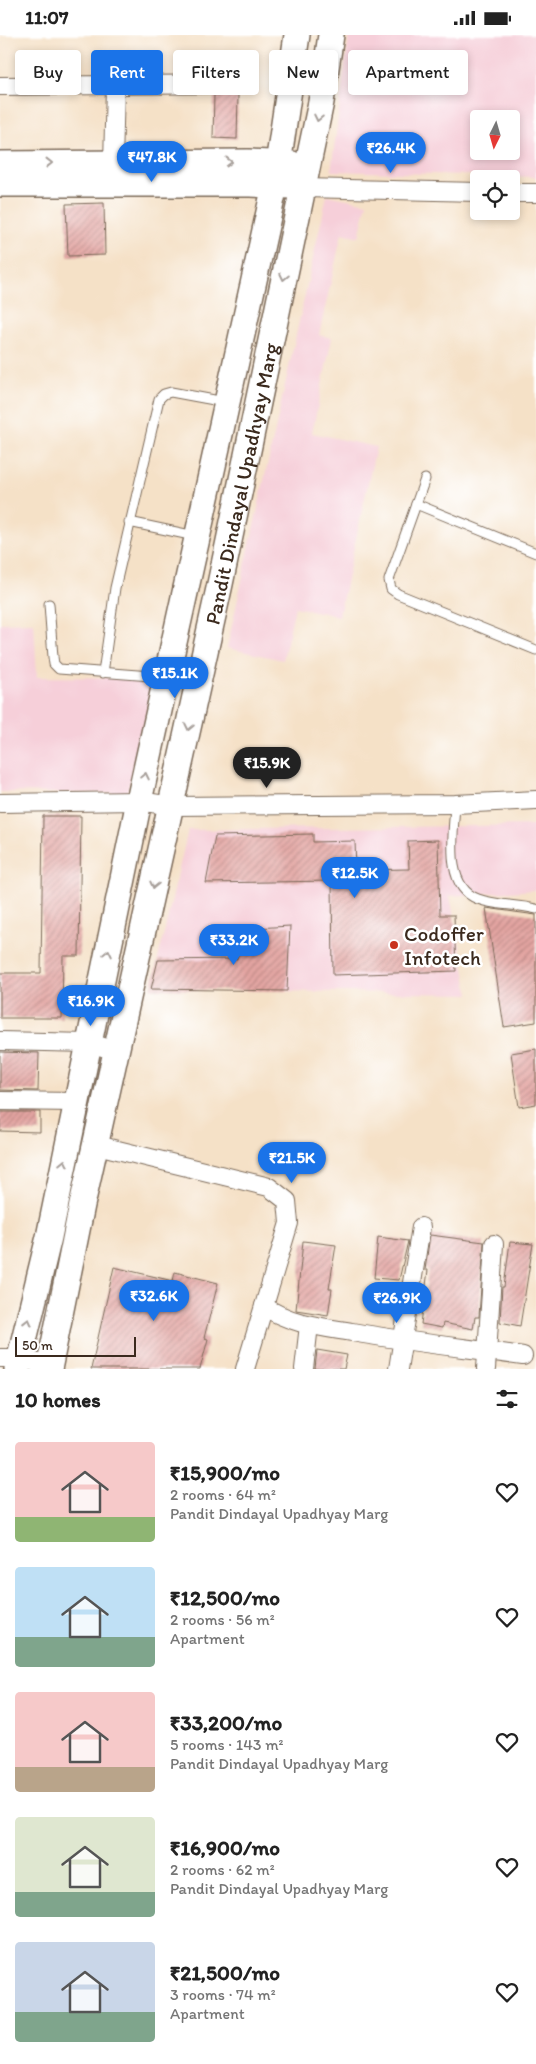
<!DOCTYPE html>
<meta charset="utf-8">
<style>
body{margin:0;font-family:Itim,sans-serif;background:#f6f6f6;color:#222;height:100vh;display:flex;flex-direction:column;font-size:19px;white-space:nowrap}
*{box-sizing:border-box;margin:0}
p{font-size:16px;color:#767676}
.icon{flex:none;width:28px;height:28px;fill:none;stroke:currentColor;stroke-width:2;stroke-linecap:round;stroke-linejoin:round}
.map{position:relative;height:1334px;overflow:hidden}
.sheet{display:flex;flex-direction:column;background:#fff;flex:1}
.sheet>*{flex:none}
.top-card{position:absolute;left:15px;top:15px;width:506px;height:45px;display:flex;gap:10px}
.needle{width:32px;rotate:185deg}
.tools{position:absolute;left:470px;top:75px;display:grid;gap:10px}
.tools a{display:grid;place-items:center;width:50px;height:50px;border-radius:5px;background:#fff;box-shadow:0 2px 8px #0003;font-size:25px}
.scale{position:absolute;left:15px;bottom:12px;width:121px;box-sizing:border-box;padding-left:5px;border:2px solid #3b2a1e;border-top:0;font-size:14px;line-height:18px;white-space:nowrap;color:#3b2a1e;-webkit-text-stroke:4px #fff;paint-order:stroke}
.price{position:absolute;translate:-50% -42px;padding:0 11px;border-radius:18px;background:#1a73e8;color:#fff;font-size:16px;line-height:32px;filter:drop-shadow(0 1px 2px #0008)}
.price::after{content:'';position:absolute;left:50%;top:30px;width:15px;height:11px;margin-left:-8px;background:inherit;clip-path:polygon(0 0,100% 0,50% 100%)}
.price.current{background:#222;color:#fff}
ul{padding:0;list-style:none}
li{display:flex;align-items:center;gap:15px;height:125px;padding:0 15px}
li span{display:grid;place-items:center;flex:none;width:140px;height:100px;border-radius:5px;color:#555}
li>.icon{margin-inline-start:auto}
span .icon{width:60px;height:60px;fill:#fffc;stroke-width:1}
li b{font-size:21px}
h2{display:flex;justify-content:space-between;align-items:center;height:60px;padding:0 15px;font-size:21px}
.tag{padding:0 18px;border-radius:5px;background:#fff;box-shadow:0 2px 8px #0003;font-size:18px;line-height:45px}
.tag.current{background:#1a73e8;color:#fff}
.status{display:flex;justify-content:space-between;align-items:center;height:35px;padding:0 25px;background:#fff;direction:ltr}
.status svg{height:14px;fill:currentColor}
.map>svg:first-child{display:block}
.built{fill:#f6cfd9;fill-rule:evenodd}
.building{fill:url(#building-hatch)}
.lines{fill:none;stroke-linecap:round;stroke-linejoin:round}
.lane-casing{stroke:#7c6a59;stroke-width:11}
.street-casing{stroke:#7c6a59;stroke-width:20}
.secondary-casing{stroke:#7c6a59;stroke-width:28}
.lane{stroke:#fff;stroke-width:9}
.street{stroke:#fff;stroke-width:18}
.secondary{stroke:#fff;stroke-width:25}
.oneway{stroke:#a79f9a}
.poi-dot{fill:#c8321e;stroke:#fff;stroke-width:2}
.labels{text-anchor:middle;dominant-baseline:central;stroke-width:5;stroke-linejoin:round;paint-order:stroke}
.street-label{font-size:21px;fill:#3b2a1e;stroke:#fff}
.poi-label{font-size:21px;fill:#3b2a1e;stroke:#fff;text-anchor:start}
</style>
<div class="status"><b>11:07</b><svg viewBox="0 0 49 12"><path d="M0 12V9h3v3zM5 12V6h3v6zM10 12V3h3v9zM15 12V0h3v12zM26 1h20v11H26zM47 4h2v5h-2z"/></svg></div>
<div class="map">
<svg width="536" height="1334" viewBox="0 0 536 1334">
<defs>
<pattern id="building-hatch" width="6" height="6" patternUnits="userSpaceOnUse" patternTransform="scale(1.25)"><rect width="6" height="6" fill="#e3a4a1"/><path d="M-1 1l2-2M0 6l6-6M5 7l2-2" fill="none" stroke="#b98683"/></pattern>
</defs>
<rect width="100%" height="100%" fill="#fff"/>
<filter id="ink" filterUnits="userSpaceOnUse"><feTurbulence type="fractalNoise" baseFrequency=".02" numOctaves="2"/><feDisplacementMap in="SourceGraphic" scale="10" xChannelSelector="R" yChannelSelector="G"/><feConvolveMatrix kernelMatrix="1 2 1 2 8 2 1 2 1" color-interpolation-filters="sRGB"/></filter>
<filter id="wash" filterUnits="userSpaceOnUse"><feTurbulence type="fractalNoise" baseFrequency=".0096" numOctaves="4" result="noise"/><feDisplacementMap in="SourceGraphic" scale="20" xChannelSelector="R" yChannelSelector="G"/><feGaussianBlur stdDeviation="1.12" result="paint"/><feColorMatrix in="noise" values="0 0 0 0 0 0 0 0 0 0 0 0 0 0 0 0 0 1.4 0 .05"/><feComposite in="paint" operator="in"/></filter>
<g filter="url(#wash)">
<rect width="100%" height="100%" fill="#f5e1c7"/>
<!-- built -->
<g class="built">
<path d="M349,0h187v142l-205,-6zM479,84h32v32h-32z"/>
<path d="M327,160l40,8 -8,34 -17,-4 -23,102 13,3 -20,95 64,14 -37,169 -44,-9 -12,53 -56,-12z"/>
<path d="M34,587l3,55 119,1 -29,116 -127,-2v-169z"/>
<path d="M536,790v65l-86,6 19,98 -318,-5 37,-159z"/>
</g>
<g id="blocks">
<!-- building -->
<g class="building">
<path d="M214,60h24l-1,44 -24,-1z"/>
<path d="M104,168l1,52 -37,1 -2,-52z"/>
<path d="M43,781h38l-2,140h-16l-1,62h-62v-45h41z"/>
<path d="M313,799v8l42,-1 1,29 53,-1 -1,-28 30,-1 2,75h14l2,56 -123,4 -1,-94 -126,2 9,-47z"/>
<path d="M486,873l50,7v107l-32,5z"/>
<path d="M290,891l-3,65 -136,-2 7,-29 79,-1 2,-30z"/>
<path d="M536,1014v55l-17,3 -8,-54z"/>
<path d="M0,1017l39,1 -1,38 -38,-1z"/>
<path d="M0,1077h40v20l-40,-1z"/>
<path d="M430,1200l54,7 -5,75h-4l-2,12 -30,-6 -1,5 -21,-4 7,-54h-3z"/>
<path d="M378,1202l30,4 -9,39 -25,-2z"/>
<path d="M303,1206l33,4 -7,44h3l-4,26 -32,-5z"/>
<path d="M510,1207l23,2 -13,82 -20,-4 2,-35h2z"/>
<path d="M114,1232l59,14 2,-9 43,11 -14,55 4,1 -8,30h-109z"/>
<path d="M317,1315l30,5 -3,14h-29z"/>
</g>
</g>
</g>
<g filter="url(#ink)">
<use href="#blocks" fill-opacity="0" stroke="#7c6a59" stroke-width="1"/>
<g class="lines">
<defs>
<g id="lane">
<path d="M425,444l-36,101 2,9 7,5 138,56"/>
<path d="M416,469l120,49"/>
<path d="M129,487l66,14"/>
<path d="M49,569l4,53 1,7 5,5 105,8"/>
<path d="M103,638l12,-85 44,-189 5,-5 7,-2 54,10"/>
<path d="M455,769c-1,28 -12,82 23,95 19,7 39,5 58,10"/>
</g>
<g id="street">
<path d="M0,51l243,-2"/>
<path d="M113,128l2,-77"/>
<path d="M303,153l176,4"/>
<path d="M511,158h25"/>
<path d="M0,768l139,-2 33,5 283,-2 81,-4"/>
<path d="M0,1006l89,2 28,8"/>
<path d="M0,1066l77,1"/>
<path d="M97,1110l172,42 18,14 2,22 -44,146"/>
<path d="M264,1271c25,18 58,21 88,26 57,10 114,16 171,24"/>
<path d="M0,1323h19l30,8"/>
<path d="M304,1334l5,-44"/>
<path d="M398,1334l23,-142"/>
<path d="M486,1334l8,-125"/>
</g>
<g id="secondary">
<path d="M0,129l248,-2 44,2"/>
<path d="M0,149h250l40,2"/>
<path d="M17,1334l32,-132 90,-436 136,-616 22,-150"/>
<path id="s1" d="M49,1334l33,-164 138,-621 101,-482 10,-67"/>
</g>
</defs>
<!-- lane casing -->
<use href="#lane" class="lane-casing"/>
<!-- street casing -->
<use href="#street" class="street-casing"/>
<!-- secondary casing -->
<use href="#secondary" class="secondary-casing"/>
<!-- lane -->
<use href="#lane" class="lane"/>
<!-- street -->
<use href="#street" class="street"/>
<!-- secondary -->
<use href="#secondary" class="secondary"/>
</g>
<!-- one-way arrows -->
<defs><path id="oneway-chevron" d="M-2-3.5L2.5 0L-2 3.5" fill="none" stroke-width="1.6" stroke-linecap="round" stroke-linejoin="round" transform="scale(1.25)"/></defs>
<g class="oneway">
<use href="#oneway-chevron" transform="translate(318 83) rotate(102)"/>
<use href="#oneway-chevron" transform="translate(229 127)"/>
<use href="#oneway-chevron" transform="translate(49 128)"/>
<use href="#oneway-chevron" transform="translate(284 242) rotate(102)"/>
<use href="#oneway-chevron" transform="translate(189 692) rotate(102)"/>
<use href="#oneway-chevron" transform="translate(145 741) rotate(-78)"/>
<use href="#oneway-chevron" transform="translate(154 850) rotate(103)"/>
<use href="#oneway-chevron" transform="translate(108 918) rotate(-78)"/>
<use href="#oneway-chevron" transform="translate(64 1128) rotate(-78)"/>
<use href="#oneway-chevron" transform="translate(28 1287) rotate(-76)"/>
</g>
</g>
<!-- markers -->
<circle class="poi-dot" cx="394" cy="910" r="5"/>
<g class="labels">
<!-- street labels -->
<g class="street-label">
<text stroke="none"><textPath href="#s1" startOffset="906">Pandit Dindayal Upadhyay Marg</textPath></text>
</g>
<!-- poi labels -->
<g class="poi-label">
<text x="404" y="898">Codoffer<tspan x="404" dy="24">Infotech</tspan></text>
</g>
</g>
</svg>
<div class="tools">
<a><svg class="needle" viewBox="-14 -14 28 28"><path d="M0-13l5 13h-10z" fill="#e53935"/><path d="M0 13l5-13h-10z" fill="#767676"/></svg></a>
<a><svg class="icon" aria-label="locate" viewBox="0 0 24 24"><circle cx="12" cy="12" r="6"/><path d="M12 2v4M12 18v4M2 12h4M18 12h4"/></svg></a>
</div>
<div class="scale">50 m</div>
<b class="price" style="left:391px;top:139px">₹26.4K</b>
<b class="price" style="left:152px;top:148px">₹47.8K</b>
<b class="price" style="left:175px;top:664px">₹15.1K</b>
<b class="price current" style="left:267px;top:754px">₹15.9K</b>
<b class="price" style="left:355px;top:864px">₹12.5K</b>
<b class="price" style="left:234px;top:931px">₹33.2K</b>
<b class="price" style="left:91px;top:992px">₹16.9K</b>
<b class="price" style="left:292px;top:1149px">₹21.5K</b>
<b class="price" style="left:154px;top:1287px">₹32.6K</b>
<b class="price" style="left:397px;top:1289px">₹26.9K</b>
<div class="top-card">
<a class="tag">Buy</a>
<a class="tag current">Rent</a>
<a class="tag">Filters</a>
<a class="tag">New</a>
<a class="tag">Apartment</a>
</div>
</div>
<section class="sheet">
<h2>10 homes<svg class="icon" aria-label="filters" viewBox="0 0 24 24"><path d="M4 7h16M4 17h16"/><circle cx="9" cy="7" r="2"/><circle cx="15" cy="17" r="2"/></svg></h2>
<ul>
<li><span style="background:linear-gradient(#f6c9c9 75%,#8fb573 0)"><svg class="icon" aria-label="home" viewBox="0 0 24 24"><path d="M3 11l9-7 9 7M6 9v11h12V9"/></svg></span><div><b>₹15,900/mo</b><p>2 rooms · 64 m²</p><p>Pandit Dindayal Upadhyay Marg</p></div><svg class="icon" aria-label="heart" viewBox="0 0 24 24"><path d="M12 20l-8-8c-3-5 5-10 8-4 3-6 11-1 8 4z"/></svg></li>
<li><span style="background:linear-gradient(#bfe0f5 70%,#7fa58c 0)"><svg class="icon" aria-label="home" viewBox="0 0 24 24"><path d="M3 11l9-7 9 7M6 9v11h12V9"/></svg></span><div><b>₹12,500/mo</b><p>2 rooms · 56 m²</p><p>Apartment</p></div><svg class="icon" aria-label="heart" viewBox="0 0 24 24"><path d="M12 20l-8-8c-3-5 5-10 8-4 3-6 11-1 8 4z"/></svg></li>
<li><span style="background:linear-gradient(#f6c9c9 75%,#b9a48a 0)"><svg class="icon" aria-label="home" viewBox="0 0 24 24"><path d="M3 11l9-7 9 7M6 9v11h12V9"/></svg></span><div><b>₹33,200/mo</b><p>5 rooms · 143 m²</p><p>Pandit Dindayal Upadhyay Marg</p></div><svg class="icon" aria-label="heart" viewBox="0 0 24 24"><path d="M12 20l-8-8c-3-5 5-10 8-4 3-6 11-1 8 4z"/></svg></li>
<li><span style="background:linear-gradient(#dfe7d0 75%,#7fa58c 0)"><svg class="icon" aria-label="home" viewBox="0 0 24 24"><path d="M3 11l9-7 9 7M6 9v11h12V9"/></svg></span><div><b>₹16,900/mo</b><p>2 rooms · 62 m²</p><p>Pandit Dindayal Upadhyay Marg</p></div><svg class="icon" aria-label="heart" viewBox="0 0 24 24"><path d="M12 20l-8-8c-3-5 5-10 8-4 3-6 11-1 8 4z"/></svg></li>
<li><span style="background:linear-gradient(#c9d6e8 70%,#7fa58c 0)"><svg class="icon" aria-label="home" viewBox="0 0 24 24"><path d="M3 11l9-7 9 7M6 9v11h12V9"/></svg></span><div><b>₹21,500/mo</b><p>3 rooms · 74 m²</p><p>Apartment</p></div><svg class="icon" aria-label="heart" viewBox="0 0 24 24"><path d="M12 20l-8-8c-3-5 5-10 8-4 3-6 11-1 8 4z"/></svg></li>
</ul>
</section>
